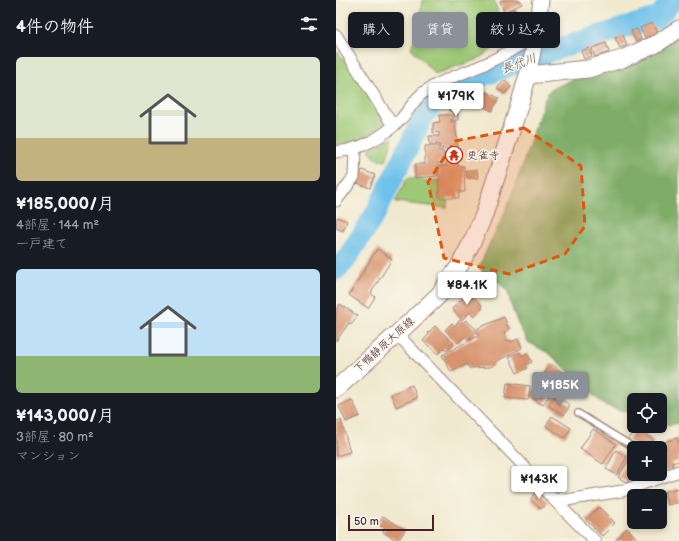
<!DOCTYPE html>
<html lang="ja">
<meta charset="utf-8">
<style>
body{margin:0;font-family:"Balsamiq Sans","Klee One",sans-serif;background:#242831;color:#f1f3f6;height:100vh;display:flex;flex-direction:column;font-size:15px;white-space:nowrap}
*{box-sizing:border-box;margin:0}
p{font-size:13px;color:#9ea1a6}
.icon{flex:none;width:22px;height:22px;fill:none;stroke:currentColor;stroke-width:2;stroke-linecap:round;stroke-linejoin:round}
.map{position:relative;flex:1;overflow:hidden}
.sheet{display:flex;flex-direction:column;background:#171b24;width:336px}
.sheet>*{flex:none}
.guide{position:absolute;left:12px;top:12px;width:271px;height:36px;display:flex;gap:8px}
.fabs{position:absolute;left:291px;top:393px;display:grid;gap:8px}
.fabs a{display:grid;place-items:center;width:40px;height:40px;border-radius:6px;background:#171b24;box-shadow:0 2px 6px #0003;font-size:20px}
.scale{position:absolute;left:12px;bottom:10px;width:86px;box-sizing:border-box;padding-left:4px;border:2px solid #4a1f2b;border-top:0;font-size:11px;line-height:14px;white-space:nowrap;color:#4a1f2b;-webkit-text-stroke:3px #fbf7ec;paint-order:stroke}
.price{position:absolute;translate:-50% -34px;padding:0 9px;border-radius:4px;background:#fff;color:#222;font-size:13px;line-height:26px;filter:drop-shadow(0 1px 2px #0008)}
.price::after{content:'';position:absolute;left:50%;top:24px;width:12px;height:9px;margin-left:-6px;background:inherit;clip-path:polygon(0 0,100% 0,50% 100%)}
.price.current{background:#8c9099;color:#fff}
ul{padding:0;list-style:none}
li{display:grid;align-content:center;gap:8px;height:212px;padding:0 16px}
li span{display:grid;place-items:center;height:124px;border-radius:6px;color:#555}
li>.icon{margin-inline-start:auto}
span .icon{width:72px;height:72px;fill:#fffc;stroke-width:1}
li b{font-size:17px}
h2{display:flex;justify-content:space-between;align-items:center;height:48px;padding:0 16px;font-size:17px}
.pill{padding:0 14px;border-radius:6px;background:#171b24;box-shadow:0 2px 6px #0003;font-size:14px;line-height:36px}
.pill.current{background:#8c9099;color:#fff}
main{display:flex;flex:1;min-height:0}
.map>svg:first-child{display:block}
.green{fill:#9dc874;stroke:#747450}
.forest{fill:#7eac66;stroke:#646648}
.lines{fill:none;stroke-linecap:round;stroke-linejoin:round}
.river{stroke:#6ec1ea;stroke-width:21}
.building{fill:#d7936d}
.service-casing{stroke:#9d847d;stroke-width:8}
.minor-casing{stroke:#9d847d;stroke-width:13}
.secondary-casing{stroke:#9d847d;stroke-width:17}
.primary-casing{stroke:#9d847d;stroke-width:19}
.service{stroke:#fff;stroke-width:5.5}
.minor{stroke:#fff;stroke-width:11}
.secondary{stroke:#fff;stroke-width:15}
.primary{stroke:#fff;stroke-width:17}
.marked{fill:#e0560e;fill-opacity:0.2;stroke:#e0560e;stroke-width:3;stroke-dasharray:8 5;stroke-linejoin:round}
.labels{text-anchor:middle;dominant-baseline:central;stroke-width:3;stroke-linejoin:round;paint-order:stroke}
.poi-label{font-size:11px;fill:#4a1f2b;stroke:#fbf7ec;text-anchor:start}
.street-label{font-size:11px;fill:#4a1f2b;stroke:#fbf7ec}
.water-label{font-size:12px;font-style:italic;fill:#555064;stroke:#fbf7ec}
</style>
<main>
<section class="sheet">
<h2>4件の物件<svg class="icon" aria-label="filters" viewBox="0 0 24 24"><path d="M4 7h16M4 17h16"/><circle cx="9" cy="7" r="2"/><circle cx="15" cy="17" r="2"/></svg></h2>
<ul>
<li><span style="background:linear-gradient(#dfe7d0 65%,#c2b280 0)"><svg class="icon" aria-label="home" viewBox="0 0 24 24"><path d="M3 11l9-7 9 7M6 9v11h12V9"/></svg></span><div><b>¥185,000/月</b><p>4部屋 · 144 m²</p><p>一戸建て</p></div></li>
<li><span style="background:linear-gradient(#bfe0f5 70%,#8fb573 0)"><svg class="icon" aria-label="home" viewBox="0 0 24 24"><path d="M3 11l9-7 9 7M6 9v11h12V9"/></svg></span><div><b>¥143,000/月</b><p>3部屋 · 80 m²</p><p>マンション</p></div></li>
</ul>
</section>
<div class="map">
<svg width="343" height="541" viewBox="0 0 343 541">
<rect width="100%" height="100%" fill="#fbf7ec"/>
<filter id="ink" filterUnits="userSpaceOnUse"><feTurbulence type="fractalNoise" baseFrequency=".025" numOctaves="2"/><feDisplacementMap in="SourceGraphic" scale="8" xChannelSelector="R" yChannelSelector="G"/><feConvolveMatrix kernelMatrix="1 2 1 2 8 2 1 2 1" color-interpolation-filters="sRGB"/></filter>
<filter id="wash" filterUnits="userSpaceOnUse"><feTurbulence type="fractalNoise" baseFrequency=".012" numOctaves="4" result="noise"/><feDisplacementMap in="SourceGraphic" scale="16" xChannelSelector="R" yChannelSelector="G"/><feGaussianBlur stdDeviation="0.9" result="paint"/><feColorMatrix in="noise" values="0 0 0 0 0 0 0 0 0 0 0 0 0 0 0 0 0 1.4 0 .05"/><feComposite in="paint" operator="in"/></filter>
<g filter="url(#wash)">
<rect width="100%" height="100%" fill="#f0e9cf"/>
<!-- green -->
<g class="green">
<path d="M86,0h72l13,39 -29,20 -43,15 -24,-26 8,-21z"/>
<path d="M2,52l21,27 28,45h-2l-21,15 -28,6v-92z"/>
<path d="M57,137l-7,24c-11,-2 -12,-3 -17,-12z"/>
<path d="M72,177l18,4 13,-1v18h8v10l-52,-6z"/>
</g>
<!-- forest -->
<path class="forest" d="M343,35v388l-9,2 -10,-3v-22h-26v14l-30,-9 -54,-51 -22,-12 -10,-18 -7,-19 -3,-13 -9,-10 -16,-9 -4,-6 8,-18 16,-32 5,-13 12,-32 25,-74 6,-9 50,-22 43,-8z"/>
<g class="lines">
<!-- river -->
<path class="river" d="M0,270l9,-9 29,-45 35,-70 14,-29 14,-20 45,-21 84,-30 92,-29 15,-17"/>
</g>
<g id="blocks">
<!-- building -->
<g class="building">
<path d="M167,0h17l2,4 -18,8 -4,-11z"/>
<path d="M179,9l8,20 -11,4 -9,-19z"/>
<path d="M316,23l5,10 -12,5 -5,-10z"/>
<path d="M301,29l4,10 -5,3 -5,-11z"/>
<path d="M287,35l4,10 -7,3 -5,-10z"/>
<path d="M270,43l3,9 -14,5 -3,-9z"/>
<path d="M253,48l3,8 -8,3 -3,-8z"/>
<path d="M169,80l6,7 -7,7 -7,-6z"/>
<path d="M148,91l15,7 -7,13 -14,-7z"/>
<path d="M118,103l3,7 -7,2 -3,-7z"/>
<rect x="117" y="114" width="5" height="6"/>
<path d="M103,115h12v7l4,-1 3,27 -18,1 -1,-5 -9,1 -1,-9h10v-4l-6,1v-10l7,-1z"/>
<path d="M89,146h13v5h5l1,12h-6v13l-23,2v-14h10z"/>
<path d="M145,151v10h-2l-1,-9z"/>
<path d="M110,161h12v5h6l1,26h-6v6h-20v-32h8z"/>
<path d="M26,170l13,5 -5,13 -13,-5z"/>
<path d="M130,170h11l1,8h-11z"/>
<path d="M1,217l10,4 -4,10 -7,-3z"/>
<path d="M41,249l15,10 -21,34 4,4 -7,11 -19,-13z"/>
<path d="M132,292l13,12 1,5 -8,7 -4,-4 -8,8 -10,-11z"/>
<path d="M4,304l18,12 -7,9 -2,-2 -13,18v-31z"/>
<path d="M168,317l5,13 -5,3 3,8 3,-1 1,2 7,-3 4,9 -23,12 -8,7 -22,1 -2,-4 -16,8 -9,-17 36,-19v-8z"/>
<path d="M124,320l3,3 3,-3 10,9v4l-7,7 -4,-4 -7,7 -13,-13 7,-7 3,3z"/>
<path d="M99,326l19,17 -7,8 -3,-3 -6,6 -15,-13 6,-7 -1,-1z"/>
<path d="M184,352l2,4 5,-3 5,9 -6,3 2,3 -11,5 -8,-16z"/>
<path d="M215,364l13,9 -21,32 -14,-9 -1,4 -23,-2 2,-15 23,3 -1,10z"/>
<path d="M76,385l5,13 -21,9 -5,-13z"/>
<path d="M219,396l15,9 -6,10 -15,-9z"/>
<path d="M16,400l8,16 -14,6 -7,-16z"/>
<path d="M216,416l19,12 -6,10 -19,-12z"/>
<path d="M5,420l9,32 -14,4v-35z"/>
<path d="M301,428l17,13 -5,7h-11l-10,-8z"/>
<path d="M257,429l23,15 -13,20 -23,-15z"/>
<path d="M341,438l2,5v18l-7,2 1,6 -13,4v-22l6,-2 -2,-7z"/>
<path d="M280,450l11,7 -10,18 -11,-6z"/>
<path d="M294,458l4,2v11l-7,12 -9,-6z"/>
<path d="M343,488v14l-11,3 -4,-13z"/>
<path d="M201,492l11,10 -7,7 -11,-10z"/>
<path d="M263,507l16,16 -13,13 -16,-16z"/>
<path d="M47,516l22,14 -7,11 -15,-9 2,-4 -7,-4z"/>
<path d="M291,528l9,9 -4,4h-17z"/>
</g>
</g>
</g>
<g filter="url(#ink)">
<use href="#blocks" fill-opacity="0" stroke="#9d847d" stroke-width="1"/>
<g class="lines">
<defs>
<path id="service" d="M242,413l57,35"/>
<g id="minor">
<path d="M0,35l57,91"/>
<path d="M0,152c24,-2 47,-15 64,-32 8,-8 15,-22 24,-28 21,-15 47,-20 69,-32 15,-7 28,-16 43,-24"/>
<path d="M0,201l18,-24 1,-29"/>
<path d="M61,334l121,126 35,39 42,42"/>
<path d="M217,499l14,1 55,-9 57,-20"/>
</g>
<path id="secondary" d="M192,75l7,-33 6,-42"/>
<path id="primary" d="M0,389l61,-55 42,-39 21,-30 13,-25 11,-25 35,-109 9,-31 60,-6 34,-10 34,-15 23,-15"/>
</defs>
<!-- service casing -->
<use href="#service" class="service-casing"/>
<!-- minor casing -->
<use href="#minor" class="minor-casing"/>
<!-- secondary casing -->
<use href="#secondary" class="secondary-casing"/>
<!-- primary casing -->
<use href="#primary" class="primary-casing"/>
<!-- service -->
<use href="#service" class="service"/>
<!-- minor -->
<use href="#minor" class="minor"/>
<!-- secondary -->
<use href="#secondary" class="secondary"/>
<!-- primary -->
<use href="#primary" class="primary"/>
</g>
</g>
<!-- marked area -->
<path class="marked" d="M188,128l57,38 4,60 -20,28 -56,20 -65,-16 -16,-76 27,-41z"/>
<!-- icons -->
<defs>
<symbol id="temple-ring" viewBox="-11 -11 22 22"><circle r="9.5" fill="#fbf7ec" stroke="#c8321e" stroke-width="1.5"/><path d="M0-6L5-2H3V0L6.5 2.5H4V6H1.5V3h-3V6H-4V2.5H-6.5L-3 0V-2H-5Z" fill="#c8321e"/></symbol>
</defs>
<g fill-rule="evenodd">
<use href="#temple-ring" x="108" y="145" width="20" height="20"/>
</g>
<g class="labels">
<!-- poi labels -->
<g class="poi-label">
<text x="131" y="155">更雀寺</text>
</g>
<!-- street labels -->
<g class="street-label">
<text transform="translate(48 345) rotate(-42)">下鴨静原大原線</text>
</g>
<!-- water labels -->
<g class="water-label">
<text transform="translate(183 64) rotate(-19)">長代川</text>
</g>
</g>
</svg>
<div class="fabs">
<a><svg class="icon" aria-label="locate" viewBox="0 0 24 24"><circle cx="12" cy="12" r="6"/><path d="M12 2v4M12 18v4M2 12h4M18 12h4"/></svg></a>
<a>+</a>
<a>−</a>
</div>
<div class="scale">50 m</div>
<b class="price" style="left:120px;top:117px">¥179K</b>
<b class="price" style="left:131px;top:306px">¥84.1K</b>
<b class="price current" style="left:224px;top:406px">¥185K</b>
<b class="price" style="left:203px;top:500px">¥143K</b>
<div class="guide">
<a class="pill">購入</a>
<a class="pill current">賃貸</a>
<a class="pill">絞り込み</a>
</div>
</div>
</main>
